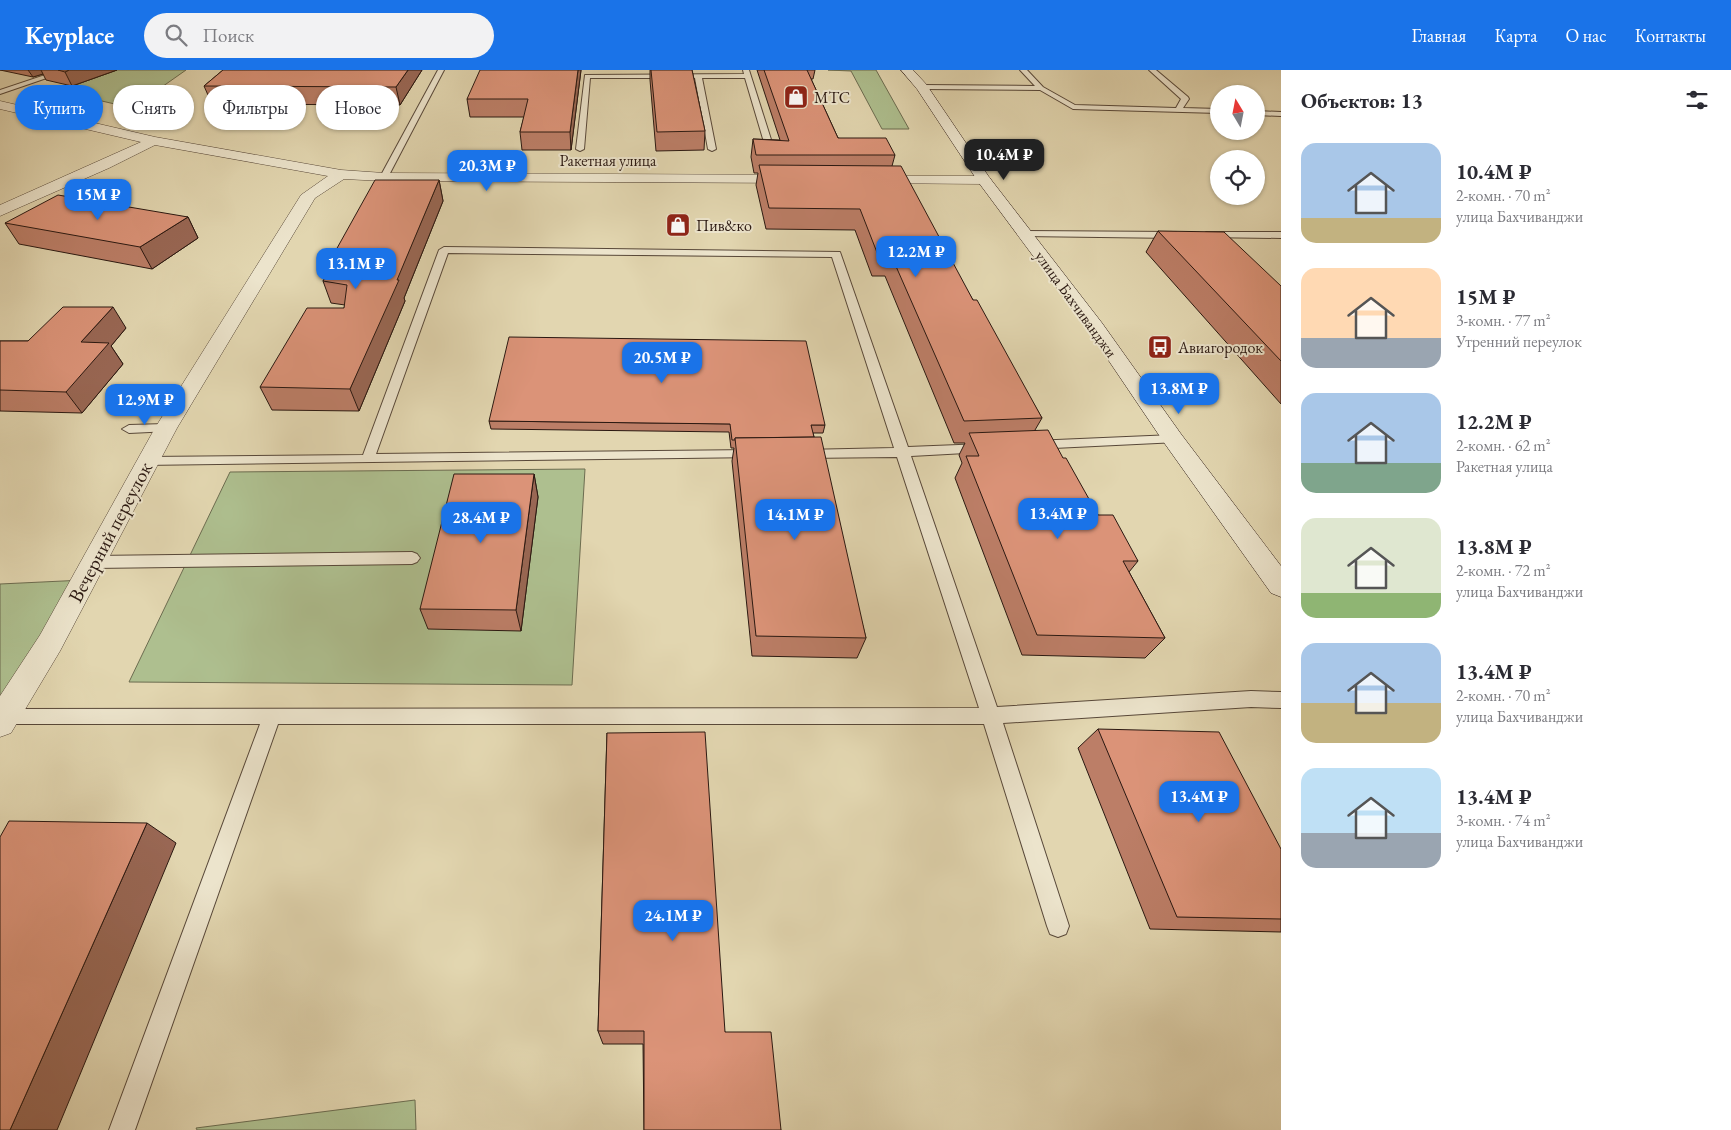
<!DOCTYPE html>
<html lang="ru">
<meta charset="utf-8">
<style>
body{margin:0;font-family:"EB Garamond",serif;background:#f2f2f3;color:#2b2b33;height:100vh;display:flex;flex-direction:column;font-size:19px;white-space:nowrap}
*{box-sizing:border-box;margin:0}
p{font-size:16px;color:#7c7c81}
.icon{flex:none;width:28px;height:28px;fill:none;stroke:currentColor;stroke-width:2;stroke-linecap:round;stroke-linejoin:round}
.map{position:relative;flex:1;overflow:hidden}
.sheet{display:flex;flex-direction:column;background:#fff;width:450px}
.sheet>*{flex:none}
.top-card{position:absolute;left:15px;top:15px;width:475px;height:45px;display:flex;gap:10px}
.needle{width:32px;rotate:350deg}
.buttons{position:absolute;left:1210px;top:15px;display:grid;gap:10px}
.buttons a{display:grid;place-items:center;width:55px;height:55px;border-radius:50%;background:#fff;box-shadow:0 1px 4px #0004;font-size:25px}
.price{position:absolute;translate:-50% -42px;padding:0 11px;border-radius:10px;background:#1a73e8;color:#fff;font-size:16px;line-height:32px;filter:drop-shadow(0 1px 2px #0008)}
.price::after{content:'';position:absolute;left:50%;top:30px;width:15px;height:11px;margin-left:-8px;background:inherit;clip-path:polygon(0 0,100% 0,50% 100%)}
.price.on{background:#222;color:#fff}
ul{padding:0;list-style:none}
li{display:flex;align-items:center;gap:15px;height:125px;padding:0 20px}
li span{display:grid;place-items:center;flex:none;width:140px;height:100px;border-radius:15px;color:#555}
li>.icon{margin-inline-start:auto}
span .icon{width:60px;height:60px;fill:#fffc;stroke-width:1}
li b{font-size:21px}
h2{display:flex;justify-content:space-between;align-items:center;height:60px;padding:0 20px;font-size:21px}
.tag{padding:0 18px;border-radius:22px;background:#fff;box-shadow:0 1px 4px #0004;font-size:18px;line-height:45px}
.tag.on{background:#1a73e8;color:#fff}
header{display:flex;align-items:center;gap:30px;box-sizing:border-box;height:70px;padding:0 25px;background:#1a73e8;color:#fff}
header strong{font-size:24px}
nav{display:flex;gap:28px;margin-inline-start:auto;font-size:18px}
.search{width:350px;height:45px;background:#f2f2f3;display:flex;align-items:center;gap:12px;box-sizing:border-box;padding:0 18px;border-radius:28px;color:#7c7c81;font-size:19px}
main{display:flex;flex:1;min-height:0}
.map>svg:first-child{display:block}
.green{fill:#aebf8f;stroke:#6c6c50}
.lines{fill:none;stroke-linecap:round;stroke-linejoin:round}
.service-casing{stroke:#584839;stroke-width:2}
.minor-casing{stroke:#584839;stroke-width:1}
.secondary-casing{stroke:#2a1811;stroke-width:1}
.service{fill:#ece4cc;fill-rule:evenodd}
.minor{fill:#ece4cc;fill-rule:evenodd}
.secondary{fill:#ece4cc;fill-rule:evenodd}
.wall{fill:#bc7e67;stroke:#2a1811}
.shaded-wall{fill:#996754;stroke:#2a1811}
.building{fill:#db9378;stroke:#2a1811}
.labels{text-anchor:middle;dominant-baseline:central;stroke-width:4;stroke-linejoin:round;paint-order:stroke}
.far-poi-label{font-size:16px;fill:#2a1811;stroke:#ece4cc;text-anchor:start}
.far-street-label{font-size:16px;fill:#2a1811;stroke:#ece4cc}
.street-label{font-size:20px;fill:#2a1811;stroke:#ece4cc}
</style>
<header>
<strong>Keyplace</strong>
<div class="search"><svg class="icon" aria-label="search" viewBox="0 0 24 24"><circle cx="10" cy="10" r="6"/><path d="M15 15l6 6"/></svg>Поиск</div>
<nav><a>Главная</a><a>Карта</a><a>О нас</a><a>Контакты</a></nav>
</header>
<main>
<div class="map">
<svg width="1281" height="1060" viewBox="0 0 1281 1060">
<rect width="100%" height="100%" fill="#e2d6b0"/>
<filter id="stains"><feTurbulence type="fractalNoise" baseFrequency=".004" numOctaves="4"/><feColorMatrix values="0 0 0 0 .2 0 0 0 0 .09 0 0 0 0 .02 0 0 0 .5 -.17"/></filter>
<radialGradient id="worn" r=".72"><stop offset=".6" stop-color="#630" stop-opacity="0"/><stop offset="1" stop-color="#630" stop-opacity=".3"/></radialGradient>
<!-- green -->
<g class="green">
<path d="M117,0h69l-54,38 -56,-13 -4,-9z"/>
<path d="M828,0h48l33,59h-27l-31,-58z"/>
<path d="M585,399l-13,216 -443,-3 101,-210z"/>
<path d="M84,510l-84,134v-130z"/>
<path d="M415,1030l1,30h-219l-1,-2z"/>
</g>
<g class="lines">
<defs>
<g id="service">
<path d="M60,0h10l-70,24v-4z"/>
<path d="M438,0h6l-56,107 -7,2 -1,-2z"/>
<path d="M743,0h6l25,79 -1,2 -7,-2 -21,-71h-43l14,71 -4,2 -4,-2 -13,-71h-105l-6,71 -4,2 -4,-2 9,-74 159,-1z"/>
<path d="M1020,0h7l16,17 32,18 101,3 5,-9 -32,-29h7l32,27 1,2 -6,9 36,1v4l-146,-4 -33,-19 -118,-1 -3,-2 3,-2 113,1z"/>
<path d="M1256,41l25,1v4l-25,-1z"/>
<path d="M1026,161l150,1 5,3 -5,3 -153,-2 -2,-2z"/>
<path d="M1206,162h75v6l-78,-1 -2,-2z"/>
<path d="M444,177l396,5 68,195 76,-3 5,1 2,3 -2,3 -5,1 -73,4 86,251 254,-16 30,1v16l-30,-1 -248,16 66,203 -3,8 -8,3 -8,-3 -3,-8 -63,-202h-706l-143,406h-26l151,-406h-256l-4,-1v-14l979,-1 -82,-251 -94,1 -5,-1 -2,-3 2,-3 5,-1 91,-2 -62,-191 -384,-4 -72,201 378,-4 5,1 2,3 -2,3 -617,8 -2,-3 2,-3 5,-2 216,-2 76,-205z"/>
<path d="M166,354l7,4 -2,3 -42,2 -7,-4 7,-4z"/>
<path d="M1173,365l5,1 2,3 -2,3 -145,7 -5,-1 -2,-3 2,-3 5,-1z"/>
<path d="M412,482l5,2 3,4 -3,4 -5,2 -319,4 -6,-2 -2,-4 2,-4 6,-2z"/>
</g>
<g id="minor">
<path d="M0,31l155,36 186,33 43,3 410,2 5,1 2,3 -2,3 -5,1 -410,-2 -40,-2 -29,19 -138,230 -117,223 -49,82 -11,4v-41l40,-61 115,-207 146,-233 27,-19 -173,-31 -46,23 -109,48v-11l141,-63 -141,-33z"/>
<path d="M872,106h112l5,1 2,3 -2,3 -5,1 -117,-1 -2,-3 2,-3z"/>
</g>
<path id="secondary" d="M901,0h12l13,14 63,93 113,146 79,111 100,132v31l-10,-4 -106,-149 -77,-114 -109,-147 -62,-94z"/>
</defs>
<!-- service casing -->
<use href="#service" class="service-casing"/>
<!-- minor casing -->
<use href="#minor" class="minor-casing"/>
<!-- secondary casing -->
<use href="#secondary" class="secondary-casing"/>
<!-- service -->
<use href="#service" class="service"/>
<!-- minor -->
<use href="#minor" class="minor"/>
<!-- secondary -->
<use href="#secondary" class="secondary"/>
</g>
<!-- wall -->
<g class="wall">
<path d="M0,0h117l-45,16 -26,-6 -3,-6 -10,3z"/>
<path d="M223,0h199l-22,35 -188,-1 -8,-18z"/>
<path d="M581,0l-10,80h-49l-2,-18 4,-15h-54l-3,-18z"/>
<path d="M650,0h42l13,61 -1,19 -48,1 -6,-71z"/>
<path d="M757,0h58l-2,9h-2l27,59 57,17 -3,11 81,134 69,118 -7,12 28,28 35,57 40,46 -9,11 36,66 -20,20 -123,-3 -67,-177 7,-15 -3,-8 6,-12h-11l-69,-167h-13l-17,-46 -89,-1 -10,-44 2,-12h-4l-3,-16 2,-18 27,1z"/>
<path d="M439,110l4,21 -39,97 1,3 -46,110 -87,-1 -12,-23 84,-79 1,-3 -14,-2 -8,-22 15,-25 -2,-6z"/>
<path d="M188,147l10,21 -46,31 -133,-25 -14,-21z"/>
<path d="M1158,161l123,55v118l-135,-152z"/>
<path d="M126,258l-15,18 12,18 -41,49 -82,-2v-70h28z"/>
<path d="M489,351l336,4 -2,8h-10l53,205 -9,20 -105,-2 -20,-195 2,-13h-3l-2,-16 -238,-3z"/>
<path d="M534,404l4,23 -17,134 -93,-2 -8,-20z"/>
<path d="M1098,659l183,120v83l-131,-3 -72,-181z"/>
<path d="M607,663l118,299 56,98h-137l-1,-86h-40l-5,-13z"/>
</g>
<!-- shaded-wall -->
<g class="shaded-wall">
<path d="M28,0h13l2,4 -10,3z"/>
<path d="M69,0h48l-45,16 -7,-14z"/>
<path d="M408,0h14l-22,35 -4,-18z"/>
<path d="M578,0h3l-10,80 -1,-18z"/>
<path d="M439,110l4,21 -39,97 1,3 -46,110 -9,-22z"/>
<path d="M188,147l10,21 -46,31 -12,-22z"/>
<path d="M113,237l13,21 -15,18 12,18 -41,49 -16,-21 15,-50z"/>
<path d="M534,404l4,23 -17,134 -5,-21z"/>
<path d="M147,753l29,20 -119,287h-47z"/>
</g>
<!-- building -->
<g class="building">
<path d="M58,0h11l-4,2z"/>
<path d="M223,0h185l-12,17 -192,-1z"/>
<path d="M480,0h98l-8,62h-50l8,-33h-61z"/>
<path d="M651,0h41l13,61 -48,1z"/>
<path d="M764,0h43l31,68h48l9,17h-139l-3,-16 36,2z"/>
<path d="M759,95l142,1 72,134h4l65,118 -78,3 -73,-166h-13l-18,-46 -91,-1z"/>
<path d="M375,110h64l-42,100h2l-49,109 -90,-2 47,-79h37l3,-23 -24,-4 19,-31h-6z"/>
<path d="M58,125l130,22 -48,30 -135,-24z"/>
<path d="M1158,161l66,1 57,54v75z"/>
<path d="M63,237h50l-32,35 28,1 -43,49 -66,-2v-49h28z"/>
<path d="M509,267l297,4 19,84h-14l3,12 -79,1v2h-3l-2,-16 -241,-3z"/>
<path d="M1048,360l15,28h3l32,57h15l25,46h-15l42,77 -128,-3 -71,-179h13l-10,-23z"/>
<path d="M821,367l45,201 -110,-2 -21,-198z"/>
<path d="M454,404h80l-18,136 -96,-1z"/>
<path d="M1098,659l121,3 62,117v70l-104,-2z"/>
<path d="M705,662l20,300h46l10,98h-137v-99h-46l9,-298z"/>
<path d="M9,751l138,2 -137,307h-10v-293z"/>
</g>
<!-- icons -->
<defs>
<symbol id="shop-square" viewBox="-11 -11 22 22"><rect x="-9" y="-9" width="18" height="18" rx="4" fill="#8f2418" stroke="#ece4cc"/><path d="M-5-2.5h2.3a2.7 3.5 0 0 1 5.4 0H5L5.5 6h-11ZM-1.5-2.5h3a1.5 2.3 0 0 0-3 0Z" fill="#fff"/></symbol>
<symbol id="bus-square" viewBox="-11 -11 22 22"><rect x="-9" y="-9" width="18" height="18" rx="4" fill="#8f2418" stroke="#ece4cc"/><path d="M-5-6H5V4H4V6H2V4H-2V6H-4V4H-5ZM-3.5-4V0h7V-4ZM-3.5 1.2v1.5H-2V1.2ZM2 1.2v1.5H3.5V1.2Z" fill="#fff"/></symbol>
</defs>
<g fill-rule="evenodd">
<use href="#shop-square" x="782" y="13" width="28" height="28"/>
<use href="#shop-square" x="664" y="141" width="28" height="28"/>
<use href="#bus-square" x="1146" y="263" width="28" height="28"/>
</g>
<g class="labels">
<!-- far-poi labels -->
<g class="far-poi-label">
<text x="814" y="27">МТС</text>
<text x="696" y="155">Пив&amp;ко</text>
<text x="1178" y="277">Авиагородок</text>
</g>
<!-- far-street labels -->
<g class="far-street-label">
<text x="608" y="90">Ракетная улица</text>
<text transform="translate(1076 234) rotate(54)">улица Бахчиванджи</text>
</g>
<!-- street labels -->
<g class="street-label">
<text transform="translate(110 462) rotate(-62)">Вечерний переулок</text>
</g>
</g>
<rect width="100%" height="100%" filter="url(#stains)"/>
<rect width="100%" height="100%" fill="url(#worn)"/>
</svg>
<div class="buttons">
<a><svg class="needle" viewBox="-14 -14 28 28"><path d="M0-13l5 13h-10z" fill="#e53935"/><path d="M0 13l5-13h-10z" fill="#7c7c81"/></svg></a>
<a><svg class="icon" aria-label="locate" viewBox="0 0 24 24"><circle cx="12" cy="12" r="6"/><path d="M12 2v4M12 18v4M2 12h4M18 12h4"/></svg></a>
</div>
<b class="price on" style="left:1004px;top:111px">10.4M ₽</b>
<b class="price" style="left:487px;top:122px">20.3M ₽</b>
<b class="price" style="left:98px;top:151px">15M ₽</b>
<b class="price" style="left:916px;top:208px">12.2M ₽</b>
<b class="price" style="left:356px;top:220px">13.1M ₽</b>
<b class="price" style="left:662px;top:314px">20.5M ₽</b>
<b class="price" style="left:1179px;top:345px">13.8M ₽</b>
<b class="price" style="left:145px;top:356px">12.9M ₽</b>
<b class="price" style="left:1058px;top:470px">13.4M ₽</b>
<b class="price" style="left:795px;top:471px">14.1M ₽</b>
<b class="price" style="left:481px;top:474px">28.4M ₽</b>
<b class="price" style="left:1199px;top:753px">13.4M ₽</b>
<b class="price" style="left:673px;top:872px">24.1M ₽</b>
<div class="top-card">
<a class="tag on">Купить</a>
<a class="tag">Снять</a>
<a class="tag">Фильтры</a>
<a class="tag">Новое</a>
</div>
</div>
<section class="sheet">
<h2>Объектов: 13<svg class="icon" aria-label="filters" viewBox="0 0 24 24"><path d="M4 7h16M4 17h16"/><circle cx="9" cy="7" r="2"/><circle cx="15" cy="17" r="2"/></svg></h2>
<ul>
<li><span style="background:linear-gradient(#a9c7e8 75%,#c2b280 0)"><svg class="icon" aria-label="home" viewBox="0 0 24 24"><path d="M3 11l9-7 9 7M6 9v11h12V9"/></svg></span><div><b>10.4M ₽</b><p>2-комн. · 70 m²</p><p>улица Бахчиванджи</p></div></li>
<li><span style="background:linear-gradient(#ffd9b3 70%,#9aa5b1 0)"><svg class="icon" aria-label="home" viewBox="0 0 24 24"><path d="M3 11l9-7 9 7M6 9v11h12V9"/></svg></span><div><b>15M ₽</b><p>3-комн. · 77 m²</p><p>Утренний переулок</p></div></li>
<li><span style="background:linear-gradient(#a9c7e8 70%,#7fa58c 0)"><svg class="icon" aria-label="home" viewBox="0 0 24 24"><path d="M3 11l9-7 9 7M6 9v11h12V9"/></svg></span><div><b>12.2M ₽</b><p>2-комн. · 62 m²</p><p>Ракетная улица</p></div></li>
<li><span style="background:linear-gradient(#dfe7d0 75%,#8fb573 0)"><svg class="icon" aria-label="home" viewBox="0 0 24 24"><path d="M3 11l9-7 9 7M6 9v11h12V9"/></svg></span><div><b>13.8M ₽</b><p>2-комн. · 72 m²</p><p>улица Бахчиванджи</p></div></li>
<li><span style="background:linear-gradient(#a9c7e8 60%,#c2b280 0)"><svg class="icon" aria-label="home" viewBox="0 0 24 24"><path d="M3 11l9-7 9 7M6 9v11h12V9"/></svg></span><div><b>13.4M ₽</b><p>2-комн. · 70 m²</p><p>улица Бахчиванджи</p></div></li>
<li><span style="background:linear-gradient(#bfe0f5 65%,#9aa5b1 0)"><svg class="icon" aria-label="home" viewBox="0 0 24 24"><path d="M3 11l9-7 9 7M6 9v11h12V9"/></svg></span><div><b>13.4M ₽</b><p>3-комн. · 74 m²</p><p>улица Бахчиванджи</p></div></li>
</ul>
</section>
</main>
